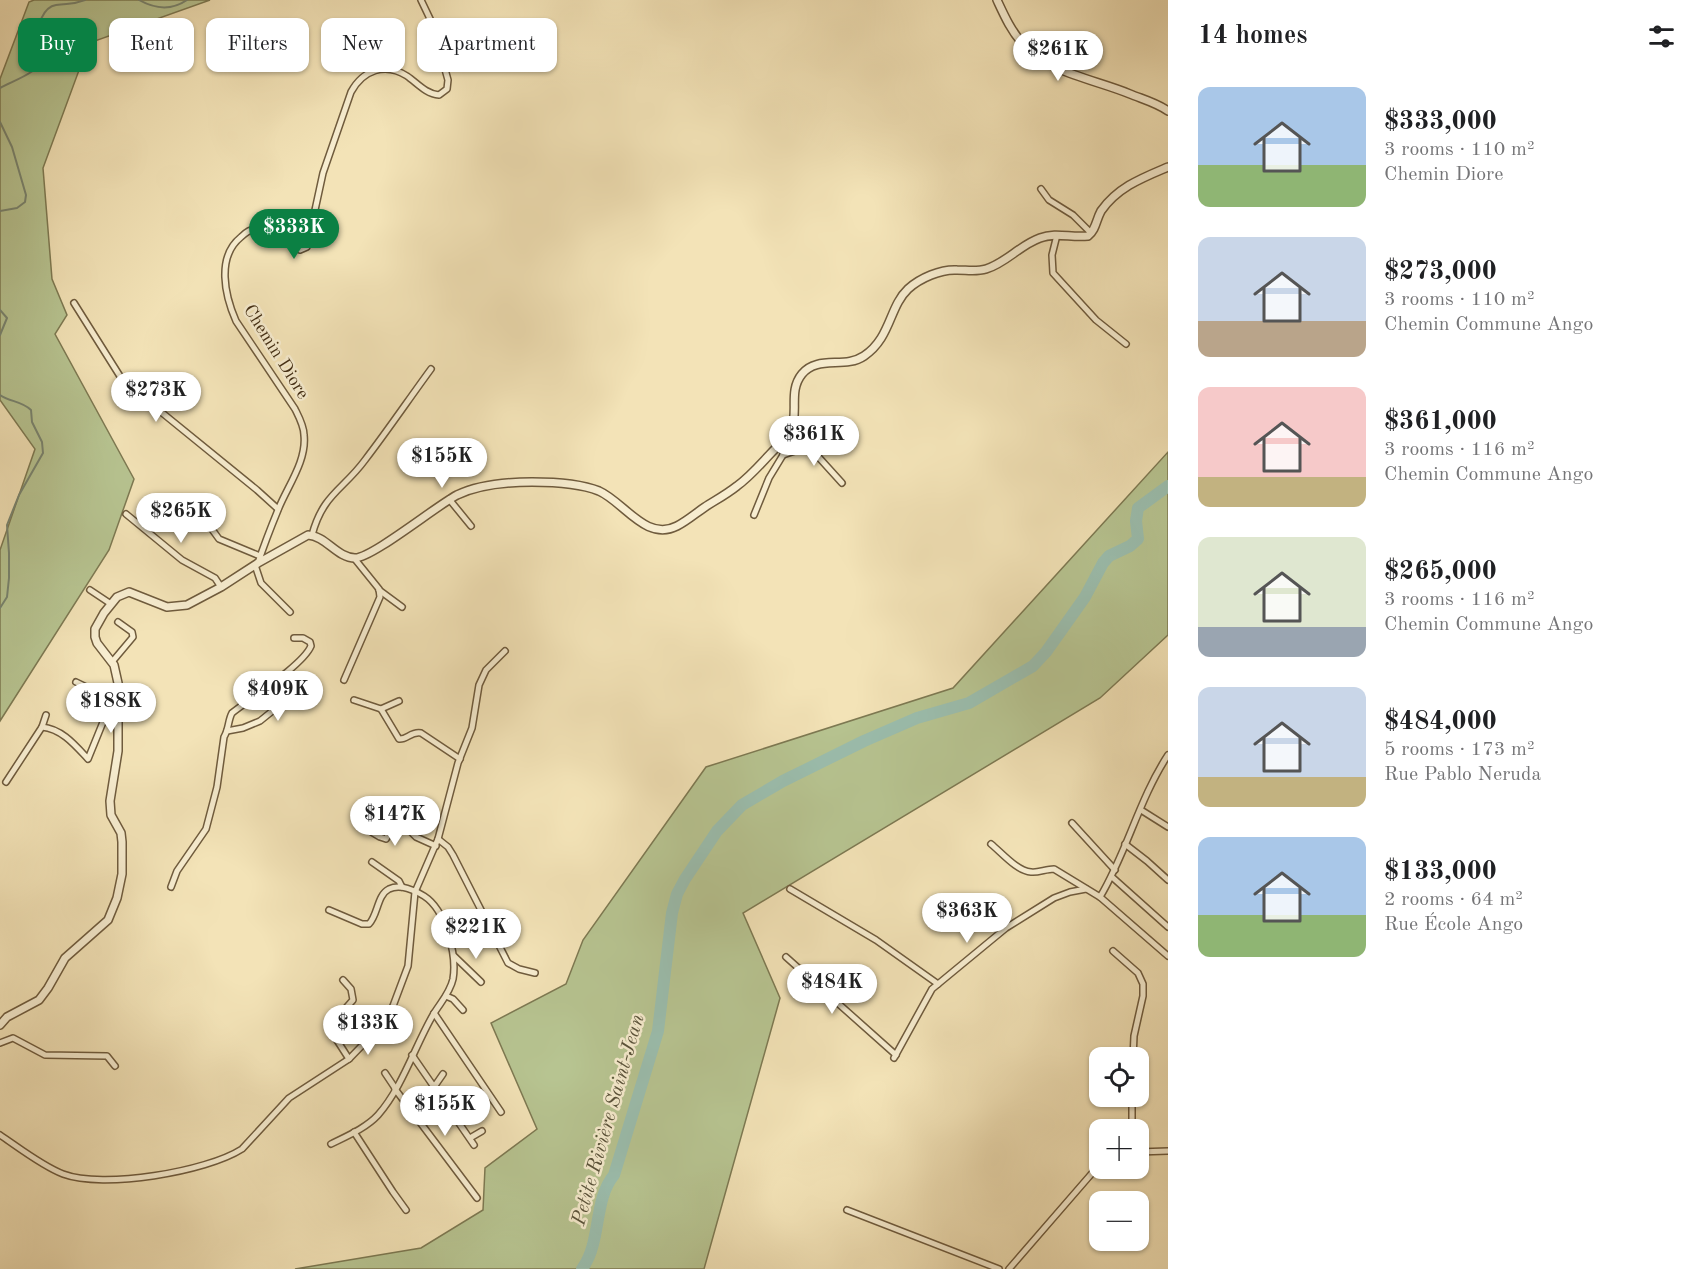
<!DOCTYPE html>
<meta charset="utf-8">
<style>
body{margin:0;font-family:"Old Standard TT",serif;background:#f6f6f6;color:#202124;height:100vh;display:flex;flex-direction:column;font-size:22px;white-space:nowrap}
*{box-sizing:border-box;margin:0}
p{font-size:20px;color:#757577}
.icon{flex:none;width:33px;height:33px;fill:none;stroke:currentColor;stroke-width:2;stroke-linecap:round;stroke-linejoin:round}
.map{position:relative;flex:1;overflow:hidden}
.sheet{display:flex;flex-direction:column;background:#fff;width:540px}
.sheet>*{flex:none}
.guide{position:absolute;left:18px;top:18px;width:570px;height:54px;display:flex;gap:12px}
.tools{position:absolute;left:1089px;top:1047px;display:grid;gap:12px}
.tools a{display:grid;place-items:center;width:60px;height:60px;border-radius:12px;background:#fff;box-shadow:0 2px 4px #0004;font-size:30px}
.price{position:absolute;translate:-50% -51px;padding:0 14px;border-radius:21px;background:#fff;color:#222;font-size:20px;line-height:39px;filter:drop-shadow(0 2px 3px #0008)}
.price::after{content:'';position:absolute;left:50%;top:36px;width:18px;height:14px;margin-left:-9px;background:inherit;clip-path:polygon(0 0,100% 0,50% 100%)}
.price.active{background:#0b8043;color:#fff}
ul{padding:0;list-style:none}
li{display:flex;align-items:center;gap:18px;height:150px;padding:0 30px}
li span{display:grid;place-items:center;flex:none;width:168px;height:120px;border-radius:12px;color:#555}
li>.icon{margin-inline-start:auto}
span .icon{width:72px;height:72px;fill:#fffc;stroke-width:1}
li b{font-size:26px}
h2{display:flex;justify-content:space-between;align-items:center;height:72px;padding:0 30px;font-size:26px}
.tag{padding:0 21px;border-radius:12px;background:#fff;box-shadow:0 2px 4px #0004;font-size:21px;line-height:54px}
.tag.active{background:#0b8043;color:#fff}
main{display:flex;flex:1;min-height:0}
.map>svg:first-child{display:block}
.green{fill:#b7c491;stroke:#7d7952;stroke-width:1.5}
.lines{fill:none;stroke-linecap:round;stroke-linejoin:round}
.stream{stroke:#788470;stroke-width:2}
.river{stroke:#9bbeae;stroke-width:12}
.minor-casing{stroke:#6f5b3d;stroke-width:8}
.tertiary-casing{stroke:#6f5b3d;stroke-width:10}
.minor{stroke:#f7edd0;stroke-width:5}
.tertiary{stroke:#f7edd0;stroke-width:7}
.labels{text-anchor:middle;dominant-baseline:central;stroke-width:5;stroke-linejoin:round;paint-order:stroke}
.street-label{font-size:18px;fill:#432e14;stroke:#f7edd0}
.water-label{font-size:20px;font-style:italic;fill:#59523a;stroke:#f7edd0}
</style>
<main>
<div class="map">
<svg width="1168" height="1269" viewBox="0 0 1168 1269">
<rect width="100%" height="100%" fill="#f3e3b7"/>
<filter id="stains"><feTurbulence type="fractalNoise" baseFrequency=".00333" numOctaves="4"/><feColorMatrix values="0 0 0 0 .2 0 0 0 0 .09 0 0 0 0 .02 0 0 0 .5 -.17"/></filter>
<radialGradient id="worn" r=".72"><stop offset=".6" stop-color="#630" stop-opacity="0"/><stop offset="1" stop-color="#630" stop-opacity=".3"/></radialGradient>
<!-- green -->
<g class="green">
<path d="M34,0h176l-121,43 -46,125 9,111 15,36 -12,19 79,145 -25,71 -109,171v-171l35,-101 -35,-49v-321l29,-77z"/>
<path d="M1168,452v183l-68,63 -357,215 37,85 -76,271h-409l126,-21 62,-38 2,-42 52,-39 -46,-106 75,-39 17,-44 123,-173 247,-79z"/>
</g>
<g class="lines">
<!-- stream -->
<g class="stream">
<path d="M139,0c16,9 32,11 48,0"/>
<path d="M0,88c17,-9 38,-15 47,-33 -2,-7 -8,-11 -9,-18 -1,-11 5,-30 18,-32 12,-2 16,0 29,-5"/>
<path d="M0,122l12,25 14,48 -1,7 -8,6 -17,3"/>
<path d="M0,310l7,8 -7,17"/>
<path d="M0,395c10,7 22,6 31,15l1,12 10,20 1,11 -24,42 -12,30 2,28v25l-2,19 -7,11"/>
</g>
<!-- river -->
<path class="river" d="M582,1269c20,-27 11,-69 32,-94l44,-144 14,-118 5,-19 8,-15 32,-48 25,-26 41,-24 81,-40 53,-23 52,-15 64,-37 13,-14 39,-55 18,-34 6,-7 21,-10 8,-7 -2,-18 2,-13 30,-22"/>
<defs>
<g id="minor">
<path d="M1041,189l8,11 24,15 18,18"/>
<path d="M1057,235l-5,20 1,18 43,47 30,24"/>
<path d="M74,303l49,78 134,109 21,19"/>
<path d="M783,455l12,-4h18l29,32"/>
<path d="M449,499l22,27"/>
<path d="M188,504l15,13 16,22 41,17"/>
<path d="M126,514l56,46 33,18 6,9"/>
<path d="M754,515l15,-37 14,-23 3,-19"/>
<path d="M312,535c11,-41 31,-45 53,-75 23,-30 44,-61 66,-91"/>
<path d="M258,563c6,-18 13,-36 20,-53 9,-23 29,-49 26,-75 0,-9 -5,-18 -9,-26l-59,-88c-11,-25 -20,-64 5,-84 5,-5 13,-10 21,-8 14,3 25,16 38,21l7,-3 16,-74 28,-81c12,-22 34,-30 56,-16 10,7 19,18 32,19l8,-6 1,-9 -16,-57 -11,-23"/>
<path d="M255,565l6,18 29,29"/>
<path d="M90,590l21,14"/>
<path d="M379,590l23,17"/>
<path d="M112,662l21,-25 -1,-5 -14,-10"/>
<path d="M344,680l36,-83 -1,-8 -25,-31"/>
<path d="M76,682l39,19"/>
<path d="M354,700l27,9 18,30c8,1 12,-8 22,-6l39,26"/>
<path d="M381,709l18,-8"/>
<path d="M42,727l4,-12"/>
<path d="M227,731l16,-3 17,-7 52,-42"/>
<path d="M1168,755c-29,44 -41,97 -68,142l68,59"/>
<path d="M6,782l36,-55c20,2 33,18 46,32l24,-59"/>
<path d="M1141,810l27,17"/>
<path d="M1072,823l43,47"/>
<path d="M358,824l22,13 6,2 9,-16 6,-1 15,15 20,9"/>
<path d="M438,839l10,8 5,8 55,108 11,6 16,4"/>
<path d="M991,844c11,9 26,27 40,28 7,1 15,-3 23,-3l46,28"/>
<path d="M1125,844l22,17 21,19"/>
<path d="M372,862l27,19 3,6"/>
<path d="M1112,877l56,50"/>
<path d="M171,887l6,-16 29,-42 11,-42 7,-50c5,-8 4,-17 8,-24 19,-15 71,-48 79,-67l-1,-4 -7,-4h-9"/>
<path d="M790,889l86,51 62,44"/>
<path d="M329,910l33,14h7c9,-9 8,-29 20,-35 11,-5 26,1 35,7 22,14 33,59 29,83 -3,14 -13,24 -20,36 -18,31 -31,73 -55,100 -12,13 -31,21 -47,29"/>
<path d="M1113,951l25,22 5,11v12l-9,40 -1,22"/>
<path d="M454,956l27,26"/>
<path d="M786,957l110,98"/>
<path d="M343,980l8,9 2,11 -23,26 3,8 16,25"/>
<path d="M446,996l7,3 10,11"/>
<path d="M434,1013l67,99"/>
<path d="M0,1043l13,-5 32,17 62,1 8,10"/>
<path d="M412,1055l62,90"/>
<path d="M894,1058l38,-69 74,-61 48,-30 16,-6 16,-3"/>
<path d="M385,1073l10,15"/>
<path d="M434,1087l9,-13"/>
<path d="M395,1089l82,109"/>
<path d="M452,1113l21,-12"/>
<path d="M1132,1130v-34"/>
<path d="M354,1132l39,60 13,18"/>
<path d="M0,1135c18,12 42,31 63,39 40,15 143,-2 179,-25l47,-51 60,-39 30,-31 14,-22 15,-40 7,-74 23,-53 20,-76 14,-35 7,-43 7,-15 19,-19"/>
<path d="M470,1138l12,-7"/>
<path d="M1138,1152l30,-1"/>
<path d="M847,1210l152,59"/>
<path d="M1009,1269l91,-105"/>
</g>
<g id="tertiary">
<path d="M997,0c7,15 14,31 26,44 28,30 71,35 107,50 12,5 27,9 38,17"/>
<path d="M0,1025l7,-8 32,-17 9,-12 17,-30 43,-38 9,-22 5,-24v-32l-1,-9 -10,-18 -1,-14 8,-50v-68l-4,-18 -17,-22 -2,-6v-8l9,-16 13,-16 12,-5 38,15 20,-2 34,-18 37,-24 50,-28c18,1 29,23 47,23 17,0 81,-52 102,-63 23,-11 50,-13 75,-13 22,0 47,1 67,9 25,11 47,51 78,35 10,-5 19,-13 28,-19 11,-7 22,-13 32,-21 15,-11 26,-25 38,-37 5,-6 12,-12 16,-19 8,-17 -3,-39 11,-56 15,-19 43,-5 62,-18 27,-18 25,-49 44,-67 12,-11 33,-20 49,-19 10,0 19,2 29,-1 20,-6 34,-24 54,-31 16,-6 31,0 48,-2 8,-6 8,-16 13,-25 17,-24 41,-33 67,-44"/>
</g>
</defs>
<!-- minor casing -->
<use href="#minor" class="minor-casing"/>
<!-- tertiary casing -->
<use href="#tertiary" class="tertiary-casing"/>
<!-- minor -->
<use href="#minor" class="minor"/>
<!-- tertiary -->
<use href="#tertiary" class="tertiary"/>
</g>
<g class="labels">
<!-- street labels -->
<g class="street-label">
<text transform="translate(276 352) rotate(58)">Chemin Diore</text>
</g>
<!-- water labels -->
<g class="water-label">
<text transform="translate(609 1120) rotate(-74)">Petite Rivière Saint-Jean</text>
</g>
</g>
<rect width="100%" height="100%" filter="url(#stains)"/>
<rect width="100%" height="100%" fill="url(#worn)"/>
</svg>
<div class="tools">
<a><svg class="icon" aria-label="locate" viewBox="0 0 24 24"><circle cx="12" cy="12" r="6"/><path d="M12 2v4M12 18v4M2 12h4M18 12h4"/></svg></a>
<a>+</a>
<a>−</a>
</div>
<b class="price" style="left:1058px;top:82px">$261K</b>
<b class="price active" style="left:294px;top:260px">$333K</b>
<b class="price" style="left:156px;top:423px">$273K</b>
<b class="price" style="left:814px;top:467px">$361K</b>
<b class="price" style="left:442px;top:489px">$155K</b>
<b class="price" style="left:181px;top:544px">$265K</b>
<b class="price" style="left:278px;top:722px">$409K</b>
<b class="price" style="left:111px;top:734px">$188K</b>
<b class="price" style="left:395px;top:847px">$147K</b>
<b class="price" style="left:967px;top:944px">$363K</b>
<b class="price" style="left:476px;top:960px">$221K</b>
<b class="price" style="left:832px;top:1015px">$484K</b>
<b class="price" style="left:368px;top:1056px">$133K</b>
<b class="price" style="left:445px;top:1137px">$155K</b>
<div class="guide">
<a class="tag active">Buy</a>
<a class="tag">Rent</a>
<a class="tag">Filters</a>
<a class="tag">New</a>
<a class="tag">Apartment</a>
</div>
</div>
<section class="sheet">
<h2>14 homes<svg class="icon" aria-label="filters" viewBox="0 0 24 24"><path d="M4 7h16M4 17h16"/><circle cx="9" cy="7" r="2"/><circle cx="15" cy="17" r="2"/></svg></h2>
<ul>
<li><span style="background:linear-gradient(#a9c7e8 65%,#8fb573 0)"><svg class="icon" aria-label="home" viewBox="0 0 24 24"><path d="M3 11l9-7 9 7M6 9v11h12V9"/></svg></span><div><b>$333,000</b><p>3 rooms · 110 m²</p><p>Chemin Diore</p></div></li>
<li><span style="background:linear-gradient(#c9d6e8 70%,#b9a48a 0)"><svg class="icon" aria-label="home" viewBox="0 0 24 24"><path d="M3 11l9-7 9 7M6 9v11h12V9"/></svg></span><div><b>$273,000</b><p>3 rooms · 110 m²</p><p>Chemin Commune Ango</p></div></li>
<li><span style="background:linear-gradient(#f6c9c9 75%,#c2b280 0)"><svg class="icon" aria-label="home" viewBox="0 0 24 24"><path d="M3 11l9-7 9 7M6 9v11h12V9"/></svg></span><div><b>$361,000</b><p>3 rooms · 116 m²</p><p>Chemin Commune Ango</p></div></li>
<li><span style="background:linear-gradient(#dfe7d0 75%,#9aa5b1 0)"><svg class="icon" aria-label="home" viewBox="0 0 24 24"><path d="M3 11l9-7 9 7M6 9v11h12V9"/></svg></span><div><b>$265,000</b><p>3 rooms · 116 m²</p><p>Chemin Commune Ango</p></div></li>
<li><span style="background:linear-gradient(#c9d6e8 75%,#c2b280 0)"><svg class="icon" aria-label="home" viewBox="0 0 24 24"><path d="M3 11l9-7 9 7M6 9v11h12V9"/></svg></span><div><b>$484,000</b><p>5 rooms · 173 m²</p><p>Rue Pablo Neruda</p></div></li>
<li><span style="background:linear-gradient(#a9c7e8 65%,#8fb573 0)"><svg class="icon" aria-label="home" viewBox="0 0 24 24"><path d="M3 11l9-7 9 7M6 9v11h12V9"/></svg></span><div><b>$133,000</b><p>2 rooms · 64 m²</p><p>Rue École Ango</p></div></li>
</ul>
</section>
</main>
